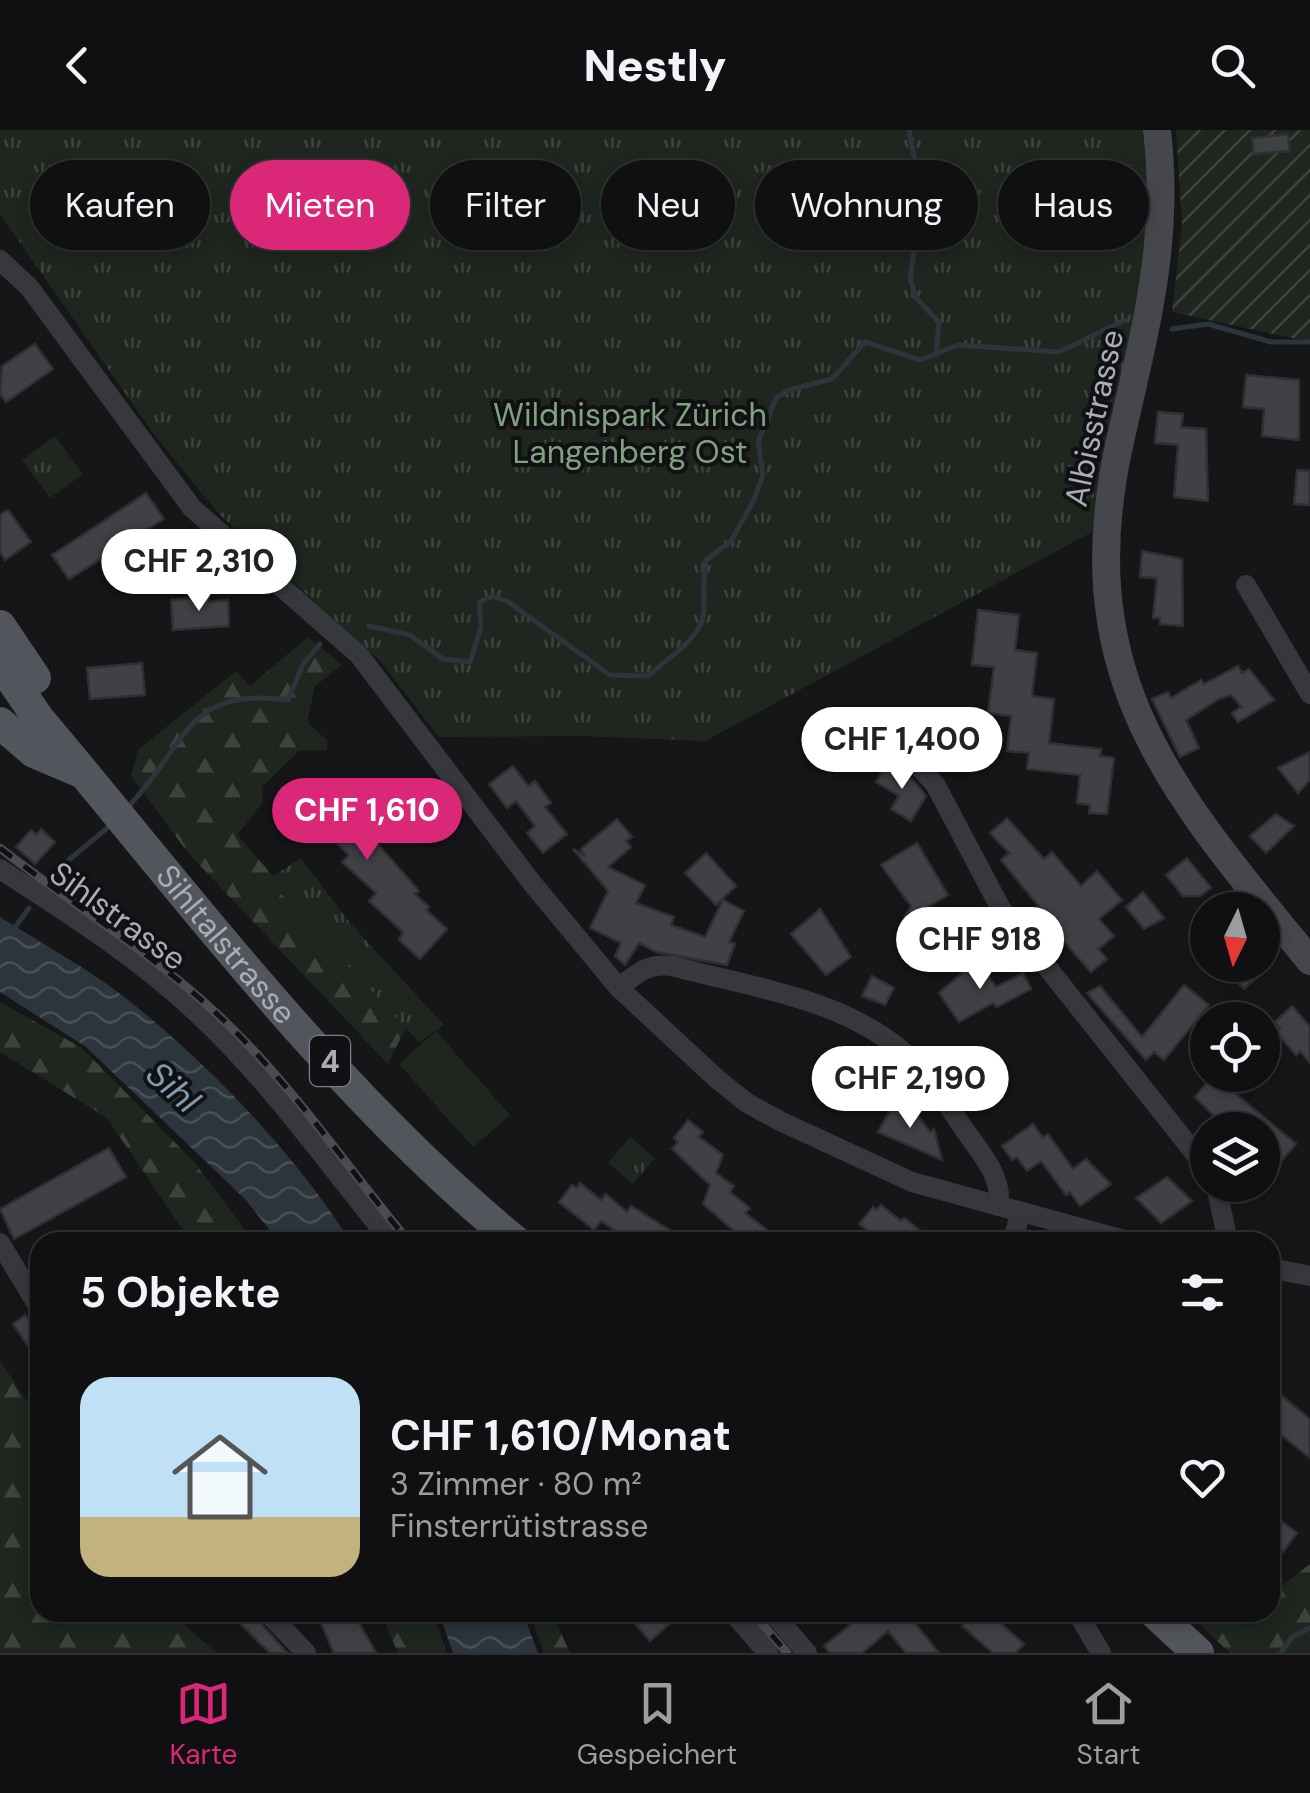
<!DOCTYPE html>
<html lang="de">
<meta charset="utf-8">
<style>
body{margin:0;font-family:"DM Sans",sans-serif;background:#19191b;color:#f1f3f6;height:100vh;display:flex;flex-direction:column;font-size:38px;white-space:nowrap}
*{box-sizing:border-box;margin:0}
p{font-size:32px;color:#9c9d9f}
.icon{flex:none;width:55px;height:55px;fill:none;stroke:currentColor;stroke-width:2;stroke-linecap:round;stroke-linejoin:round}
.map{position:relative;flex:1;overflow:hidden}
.sheet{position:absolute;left:30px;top:1102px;width:1250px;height:390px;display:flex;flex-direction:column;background:#101012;border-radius:30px;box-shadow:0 5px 15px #0003,0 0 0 2px #303032}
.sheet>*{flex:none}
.hud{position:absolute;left:30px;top:30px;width:1250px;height:90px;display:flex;gap:20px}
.needle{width:65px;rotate:185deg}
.fabs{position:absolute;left:1190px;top:762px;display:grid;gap:20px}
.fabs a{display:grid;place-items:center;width:90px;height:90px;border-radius:50%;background:#101012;box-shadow:0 5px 15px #0003,0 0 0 2px #303032;font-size:50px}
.price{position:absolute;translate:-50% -85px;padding:0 22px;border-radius:35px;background:#fff;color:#222;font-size:32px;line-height:65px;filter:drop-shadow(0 2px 5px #0008)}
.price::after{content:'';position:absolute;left:50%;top:60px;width:30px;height:22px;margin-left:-15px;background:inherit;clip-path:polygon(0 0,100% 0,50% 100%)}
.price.active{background:#db2777;color:#fff}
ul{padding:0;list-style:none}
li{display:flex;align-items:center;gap:30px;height:250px;padding:0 50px}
li span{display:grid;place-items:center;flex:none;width:280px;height:200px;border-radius:30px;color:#555}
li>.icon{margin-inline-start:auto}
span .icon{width:120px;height:120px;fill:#fffc;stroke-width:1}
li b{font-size:42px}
h2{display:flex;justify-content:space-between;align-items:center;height:120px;padding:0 50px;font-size:42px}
.chip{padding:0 35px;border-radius:45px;background:#101012;box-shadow:0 5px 15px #0003,0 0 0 2px #303032;font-size:35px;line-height:90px}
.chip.active{background:#db2777;color:#fff}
header{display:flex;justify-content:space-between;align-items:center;height:130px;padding:0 50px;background:#101012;font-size:45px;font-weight:800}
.tab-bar{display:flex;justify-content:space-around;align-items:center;height:140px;border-top:2px solid #303032;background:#101012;font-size:28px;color:#9c9d9f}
.tab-bar a{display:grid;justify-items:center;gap:5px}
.tab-bar .active{color:#db2777}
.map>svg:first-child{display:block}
.forest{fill:url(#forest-firs)}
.park{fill:url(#park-tufts)}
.garden{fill:url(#garden-furrows)}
.pitch{fill:#1e261f}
.water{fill:url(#water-waves)}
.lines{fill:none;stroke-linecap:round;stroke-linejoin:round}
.stream{stroke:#2c353c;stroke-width:5}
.building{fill:#404145;stroke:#303034;stroke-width:2.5}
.street{stroke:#37383d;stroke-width:20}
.secondary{stroke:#45474d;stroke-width:28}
.primary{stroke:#53555c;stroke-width:32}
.rail-casing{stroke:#4a4c52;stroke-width:9}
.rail{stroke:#111113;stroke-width:5;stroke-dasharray:15;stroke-linecap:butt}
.labels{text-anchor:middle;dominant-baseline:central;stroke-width:8;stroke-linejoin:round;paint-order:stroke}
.shield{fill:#111113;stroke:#7b7e86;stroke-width:2.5}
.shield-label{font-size:30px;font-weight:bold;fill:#a8adb8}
.park-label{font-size:32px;fill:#7fa381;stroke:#111113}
.street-label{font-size:32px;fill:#a8adb8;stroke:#111113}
.water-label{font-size:35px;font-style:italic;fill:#7f9bb3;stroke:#111113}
</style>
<header><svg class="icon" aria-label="back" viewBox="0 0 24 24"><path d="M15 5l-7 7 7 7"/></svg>Nestly<svg class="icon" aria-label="search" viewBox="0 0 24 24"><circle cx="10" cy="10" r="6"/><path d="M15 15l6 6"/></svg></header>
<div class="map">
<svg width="1310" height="1523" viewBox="0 0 1310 1523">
<defs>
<pattern id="forest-firs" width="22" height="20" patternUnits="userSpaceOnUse" patternTransform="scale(2.5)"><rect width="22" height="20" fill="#1e261f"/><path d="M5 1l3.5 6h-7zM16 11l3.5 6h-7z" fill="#3c433d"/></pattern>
<pattern id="park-tufts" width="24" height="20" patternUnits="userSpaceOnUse" patternTransform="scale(2.5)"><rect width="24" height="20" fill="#1e261f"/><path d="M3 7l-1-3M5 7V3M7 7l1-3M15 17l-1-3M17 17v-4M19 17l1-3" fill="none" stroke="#3c433d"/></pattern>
<pattern id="garden-furrows" width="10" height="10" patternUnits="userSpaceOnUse" patternTransform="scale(2.5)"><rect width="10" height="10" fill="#1e261f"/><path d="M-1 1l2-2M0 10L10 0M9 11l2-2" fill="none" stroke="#3c433d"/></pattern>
<pattern id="water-waves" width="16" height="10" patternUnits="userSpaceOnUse" patternTransform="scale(2.5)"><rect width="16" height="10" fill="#2c353c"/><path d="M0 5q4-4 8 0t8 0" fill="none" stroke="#485056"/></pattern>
</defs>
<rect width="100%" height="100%" fill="#161618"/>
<!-- forest -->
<g class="forest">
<path d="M308,507l34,28 -27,21 -8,36 20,18v10l-28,1 -37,36 1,15 -26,33 169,192 -18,37 -200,-211 -57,-77 7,-26 98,-79 14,15z"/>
<path d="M0,872l82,46 112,114 60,80h-63l-84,-124 -107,-66z"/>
<path d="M0,1231l40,60v191l130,1 47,40h-217z"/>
<path d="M1310,1434v89h-80l-43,-40 83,-1v-17z"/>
<path d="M381,1483h52l14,40h-49z"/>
<path d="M529,1483h23l18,40h-26z"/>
</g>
<!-- park -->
<g class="park">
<path d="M0,0h1143c4,46 6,92 0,138 -12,90 -44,174 -51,264l-387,209 -123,-5 -143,1 -58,-75 -162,-148 -66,-81 -153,-219z"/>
<path d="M55,306l28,38 -33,24 -28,-38z"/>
<path d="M301,728l49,65 94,102 -25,17 -151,-162z"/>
<path d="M630,1007l25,21 -22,26 -25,-21z"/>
</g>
<!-- garden -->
<path class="garden" d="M1176,0h134v212l-138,-30 10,-88z"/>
<!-- pitch -->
<path class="pitch" d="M436,901l74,84 -37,32 -74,-83z"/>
<!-- water -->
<g class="water">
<path d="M0,787c41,26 85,50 123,79 86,68 169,154 228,246h-72l-34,-43 -159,-152 -86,-55z"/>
<path d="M439,1483h84l15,40h-85z"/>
</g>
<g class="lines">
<!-- stream -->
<g class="stream">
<path d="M909,0l6,31v85l-5,32 6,20 23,24 -3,33"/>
<path d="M1172,199l36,-5 63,18h39"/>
<path d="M369,496l41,9 33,24 27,3 11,-35 -2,-25 13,-6 15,5 103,74 38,1c18,-17 57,-39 56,-67 0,-17 -1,-31 2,-49l25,-19 23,-41 9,-25 -5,-33 18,-44 13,-8 43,-11 33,-37 55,18 38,-15 101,7 66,-32"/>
<path d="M127,678c61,-63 57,-122 161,-108l15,-36 17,-20"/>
<path d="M51,745l62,-52"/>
<path d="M13,800l16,-22"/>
<path d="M1281,1523l11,-16 18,-9"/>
</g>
</g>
<!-- building -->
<g class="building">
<path d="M1288,4l2,17 -36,3 -2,-16z"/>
<path d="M649,73l21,16 -11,15 -22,-17z"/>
<path d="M35,214l18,25 -47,33 -6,-8 2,-28z"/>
<path d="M1246,245l53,5v60l-37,-4 2,-27 -21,-2z"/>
<path d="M1158,282l25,2 -2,13 25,2 2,72 -34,-4 4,-52 -23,-2z"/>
<path d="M1297,340l13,1v34l-16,-1z"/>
<path d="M146,363l18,26 -95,60 -17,-24z"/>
<path d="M8,380l23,32 -26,18 -5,-8v-37z"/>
<path d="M1142,421l40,8 1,67 -23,-2v-6h-7l4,-40 -17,-1z"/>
<path d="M209,467v5l19,-2 1,26 -56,4 -2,-30z"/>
<path d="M978,480l41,5 -4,35 22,3 -5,43 22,3 -5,44 52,6 -1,7 14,2 -7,56 -18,-1 1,-8 -13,-2 3,-28 -53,-6 2,-16 -22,-2 4,-35 -23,-3 6,-46 -22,-2z"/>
<path d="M142,533l3,32 -55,4 -3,-31z"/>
<path d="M1238,536l4,7 7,-4 25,31 -36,22 -6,-9 9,-6 -5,-7 -5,-5 -12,4 -33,21 13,28 -19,9 -28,-58 16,-7 3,6 30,-18 3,4z"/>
<path d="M919,583l9,28 -50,15 -8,-29z"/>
<path d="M1310,622v28l-12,13 -20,-25z"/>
<path d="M886,635l27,15 13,16 -15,25 -20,-12 8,-13 -23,-14z"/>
<path d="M513,636l15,20 7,-5 16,22 -6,4 22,27 -24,19 -16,-20 8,-7 -19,-25 -9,7 -18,-24z"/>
<path d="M316,650l9,8 7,-8 16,14 -4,4 19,16 -4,4 13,13 -3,3 50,57 -4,3 14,13 -3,3 21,19 -27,30 -21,-19 4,-8 -34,-31 7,-8 -34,-31 7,-7 -27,-25 -15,-7 -9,11 -12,-11 3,-4 -8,-7z"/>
<path d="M1276,684l18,12 -28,27 -16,-17z"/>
<path d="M1007,688l37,41 8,-7 29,34 16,-15 25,29 -23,19 15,17 -16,13 9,10 -16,13 -48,-54 3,-3 -45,-55 8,-7 -19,-20z"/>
<path d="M617,689l15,18 -6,4 5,6 -23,20 37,18 -9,18 38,14 -3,8 34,12 18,-37 21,11 -15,31 6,2 -8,21 -71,-13 -17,-9 -14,22 -10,-9 6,-13 -31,-15 18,-37 -35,-42 11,6 -3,-6z"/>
<path d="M41,699l14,13 -20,22 -19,-17 15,-17 5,5z"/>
<path d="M917,713l31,52 -46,27 9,-16 -30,-41z"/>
<path d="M706,723l30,33 -20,19 -31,-32z"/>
<path d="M1187,728l24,30 -11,8h-17l-17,-21z"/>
<path d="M1143,762l21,26 -20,11 -18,-22z"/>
<path d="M820,779l31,48 -25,18 -35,-41z"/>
<path d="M977,830l19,27 27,-14 8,16 -34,18 -4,-4 -34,19 -20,-29z"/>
<path d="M1222,835h49l-27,24z"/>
<path d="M872,846l22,12 -9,17 -23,-9z"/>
<path d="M1184,855l25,20 -45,55 -10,-8 -8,8 -59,-67 13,-7 42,51z"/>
<path d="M1292,876l18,21v36l-10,-12 -4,4 -20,-23 4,-3 -5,-7z"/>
<path d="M1213,945l83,69 -18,21 -16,-12v-23h-34l-33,-33z"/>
<path d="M895,972l20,10 15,20 4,-3 8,31 -64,-28z"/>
<path d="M688,990l15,12 -4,5 24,18 -7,18 18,13 -4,6 20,16 -5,5 22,17 -10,12h-10l-44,-38 7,-19 -38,-36 6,-7 -4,-4z"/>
<path d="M1033,994l10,14 5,-4 25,35 13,-10 25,25 -31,22 -10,-14 -4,3 -25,-34 -14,10 -10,-14 -5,3 -10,-14z"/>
<path d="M109,1018l17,29 -112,62 -14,-30z"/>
<path d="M1167,1047l25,24 -31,22 -25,-25z"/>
<path d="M580,1053l21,17 5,-6 21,18 4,-6 42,26 -8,10h-33l-31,-21 -7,9 -35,-28 13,-17 5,3z"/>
<path d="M881,1075l20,16 3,-3 31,24h-53l-23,-18 14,-17 3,3z"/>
<path d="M25,1185l15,21v27l-27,-39z"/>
<path d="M1270,1256l40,33v39l-40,-32z"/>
<path d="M1270,1383l27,20 -14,19 -13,-10z"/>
<path d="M228,1482h23l36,41h-17z"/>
<path d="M316,1482h37l23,41h-42z"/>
<path d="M625,1482h58l-33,29z"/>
<path d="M866,1482h40l33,41h-33l-18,-22 -26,22h-32l-6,-7z"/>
<path d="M974,1482h14l36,32 -9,9h-22l-31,-27z"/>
</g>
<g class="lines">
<!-- street -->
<g class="street">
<path d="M0,130l29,27 163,221 167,147 173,228 87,105 98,91 30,24 33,18 132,61 219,60"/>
<path d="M1246,455l64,109"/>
<path d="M919,637l16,17 66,125 207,261"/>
<path d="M0,739c68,44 139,89 198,145 73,68 131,152 194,228"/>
<path d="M619,858c18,-15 29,-25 53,-22 78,21 164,31 228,83 27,22 46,54 66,83 15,21 38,47 32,74"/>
<path d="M1216,1055l12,57"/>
<path d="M1013,1112l7,-29"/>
<path d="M0,1113l40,66"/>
<path d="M1270,1138l40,8"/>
<path d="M267,1482l39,41"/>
<path d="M732,1482l36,41"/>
<path d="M772,1482l35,41"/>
<path d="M1077,1482l24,41"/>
</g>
<!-- secondary -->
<path class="secondary" d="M1157,0c13,112 -12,200 -36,307 -55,237 49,353 189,524"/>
<!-- primary -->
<g class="primary">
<path d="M0,496l35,52"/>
<path id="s1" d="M0,532l38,56c151,179 296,375 478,524"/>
<path d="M0,593l34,29 47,20"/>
<path d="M1154,1482l44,41"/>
</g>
<defs>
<g id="rail">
<path d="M0,718c72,56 151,104 218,167 73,68 128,151 191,227"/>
<path d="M752,1482l35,41"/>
</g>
</defs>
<!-- rail casing -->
<use href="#rail" class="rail-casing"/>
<!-- rail -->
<use href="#rail" class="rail"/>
</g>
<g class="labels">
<!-- shield labels -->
<rect class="shield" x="310" y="906" width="40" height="50" rx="8"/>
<g class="shield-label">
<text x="330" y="931">4</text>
</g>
<!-- park labels -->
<g class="park-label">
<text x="630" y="285">Wildnispark Zürich<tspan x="630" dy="37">Langenberg Ost</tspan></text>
</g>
<!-- street labels -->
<g class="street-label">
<text transform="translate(1094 288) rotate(-78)">Albisstrasse</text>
<text transform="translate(118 786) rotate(36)">Sihlstrasse</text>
<text stroke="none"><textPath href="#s1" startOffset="362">Sihltalstrasse</textPath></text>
</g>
<!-- water labels -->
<g class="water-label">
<text transform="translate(173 957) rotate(42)">Sihl</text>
</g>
</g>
</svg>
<div class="fabs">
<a><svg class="needle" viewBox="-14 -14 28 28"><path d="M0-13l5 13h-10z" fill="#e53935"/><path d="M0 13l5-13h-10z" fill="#9c9d9f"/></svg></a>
<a><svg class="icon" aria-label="locate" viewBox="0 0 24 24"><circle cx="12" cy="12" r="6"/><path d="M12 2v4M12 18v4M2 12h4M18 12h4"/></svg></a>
<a><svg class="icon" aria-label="layers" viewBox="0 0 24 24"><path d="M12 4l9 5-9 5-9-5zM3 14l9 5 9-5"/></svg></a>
</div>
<b class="price" style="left:199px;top:484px">CHF 2,310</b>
<b class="price" style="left:902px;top:662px">CHF 1,400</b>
<b class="price active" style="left:367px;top:733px">CHF 1,610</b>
<b class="price" style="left:980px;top:862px">CHF 918</b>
<b class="price" style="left:910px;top:1001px">CHF 2,190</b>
<div class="hud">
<a class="chip">Kaufen</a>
<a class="chip active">Mieten</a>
<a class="chip">Filter</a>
<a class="chip">Neu</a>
<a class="chip">Wohnung</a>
<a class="chip">Haus</a>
</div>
<section class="sheet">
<h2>5 Objekte<svg class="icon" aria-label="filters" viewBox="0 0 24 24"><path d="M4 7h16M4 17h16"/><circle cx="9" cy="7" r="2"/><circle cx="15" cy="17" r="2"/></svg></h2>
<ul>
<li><span style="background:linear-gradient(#bfe0f5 70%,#c2b280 0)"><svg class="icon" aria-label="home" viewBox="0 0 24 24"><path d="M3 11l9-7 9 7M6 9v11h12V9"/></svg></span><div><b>CHF 1,610/Monat</b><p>3 Zimmer · 80 m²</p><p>Finsterrütistrasse</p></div><svg class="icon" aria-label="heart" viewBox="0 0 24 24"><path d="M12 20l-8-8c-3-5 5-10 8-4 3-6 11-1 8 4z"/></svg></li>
</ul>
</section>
</div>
<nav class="tab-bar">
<a class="active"><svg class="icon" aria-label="map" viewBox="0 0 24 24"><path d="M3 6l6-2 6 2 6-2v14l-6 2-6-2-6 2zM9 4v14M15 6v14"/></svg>Karte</a>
<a><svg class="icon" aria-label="saved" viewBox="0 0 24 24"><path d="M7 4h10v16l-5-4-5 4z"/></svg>Gespeichert</a>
<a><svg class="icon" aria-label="home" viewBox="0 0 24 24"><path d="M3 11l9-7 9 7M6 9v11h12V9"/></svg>Start</a>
</nav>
